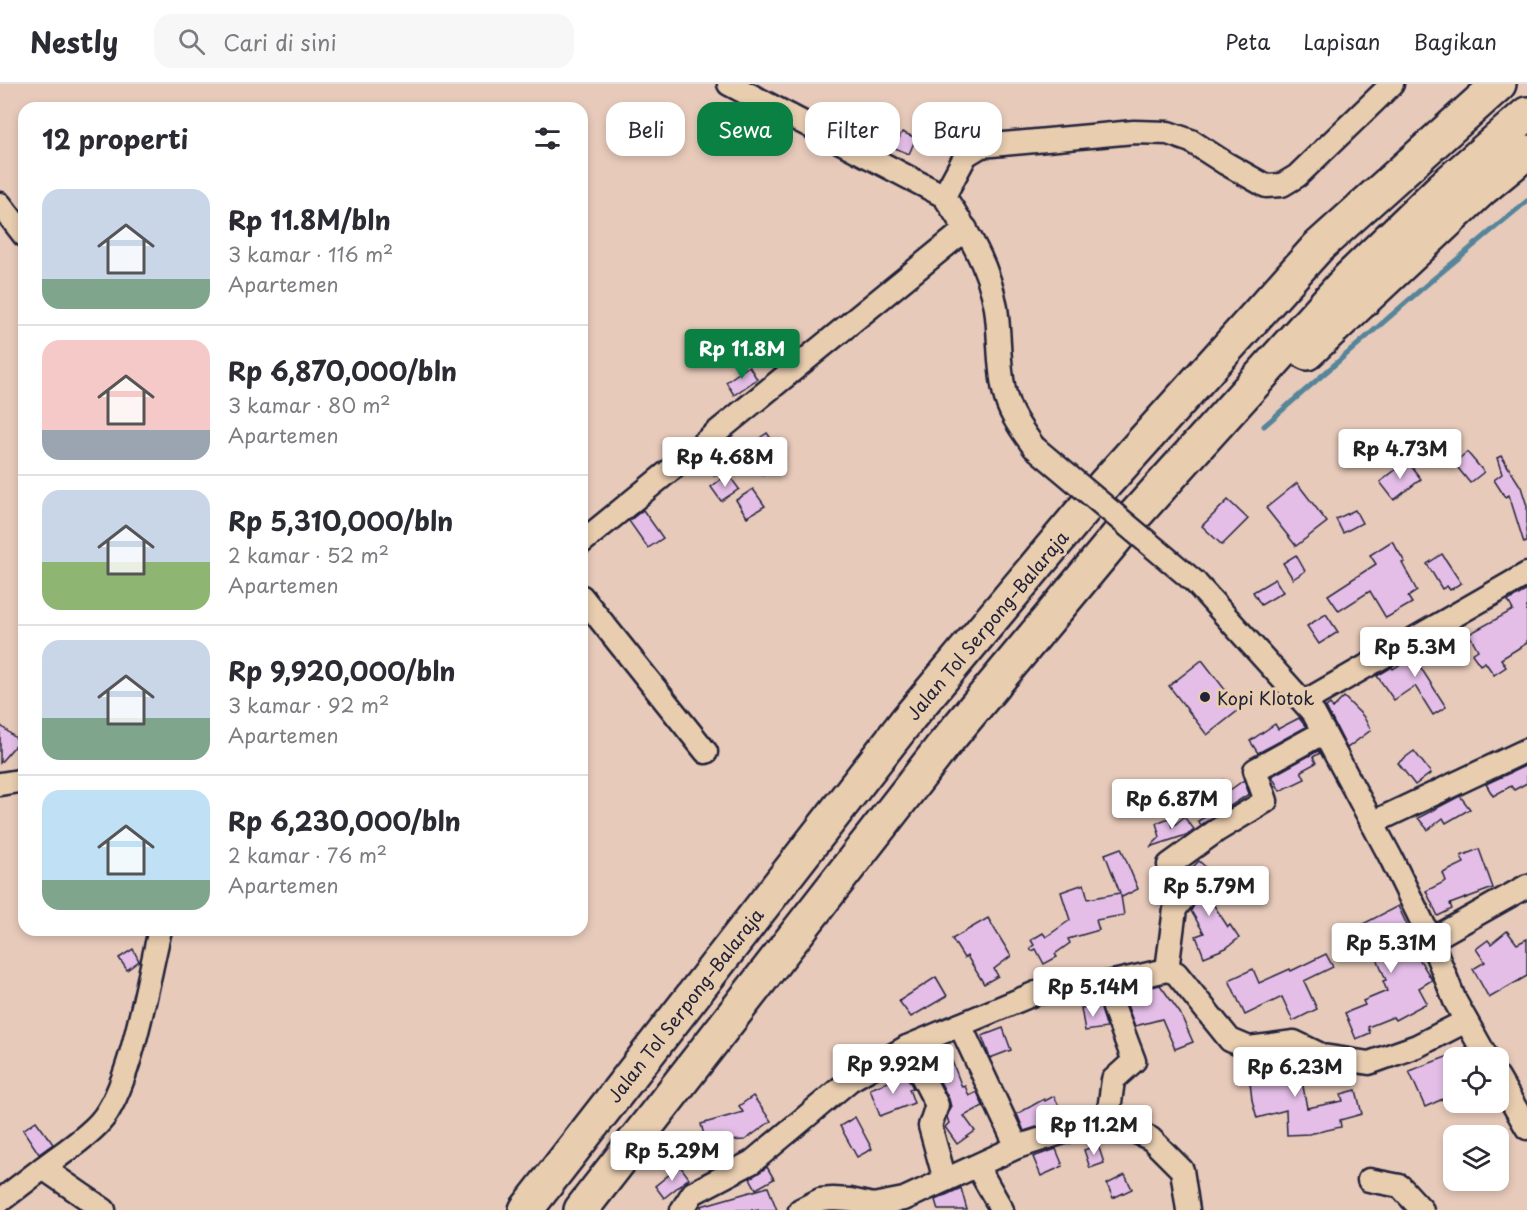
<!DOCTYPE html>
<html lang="id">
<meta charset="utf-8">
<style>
body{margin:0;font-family:"Playpen Sans",sans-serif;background:#f7f7f7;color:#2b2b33;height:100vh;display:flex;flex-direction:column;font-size:22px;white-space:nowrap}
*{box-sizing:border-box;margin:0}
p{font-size:20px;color:#7c7c81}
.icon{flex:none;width:33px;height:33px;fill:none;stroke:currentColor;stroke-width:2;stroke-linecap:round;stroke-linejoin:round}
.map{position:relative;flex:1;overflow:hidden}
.drawer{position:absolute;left:18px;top:18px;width:570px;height:834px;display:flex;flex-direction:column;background:#fff;border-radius:18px;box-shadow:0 3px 9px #0003}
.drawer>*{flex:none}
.top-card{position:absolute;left:606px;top:18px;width:570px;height:54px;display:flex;gap:12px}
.tools{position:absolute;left:1443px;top:963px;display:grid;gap:12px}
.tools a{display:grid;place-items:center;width:66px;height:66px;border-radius:12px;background:#fff;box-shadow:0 3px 9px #0003;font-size:30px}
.price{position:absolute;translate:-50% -51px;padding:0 14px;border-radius:6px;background:#fff;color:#222;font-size:20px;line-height:39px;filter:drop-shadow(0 2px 3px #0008)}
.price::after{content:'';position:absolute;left:50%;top:36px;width:18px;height:14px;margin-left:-9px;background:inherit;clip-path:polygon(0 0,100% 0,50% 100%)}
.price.selected{background:#0b8043;color:#fff}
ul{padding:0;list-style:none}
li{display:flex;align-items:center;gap:18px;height:150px;padding:0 24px}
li+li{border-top:2px solid #e1e1e2}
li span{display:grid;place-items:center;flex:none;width:168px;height:120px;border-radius:18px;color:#555}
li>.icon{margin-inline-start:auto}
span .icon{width:72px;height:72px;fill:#fffc;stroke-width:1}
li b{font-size:26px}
h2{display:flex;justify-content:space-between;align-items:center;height:72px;padding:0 24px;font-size:26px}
.pill{padding:0 21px;border-radius:18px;background:#fff;box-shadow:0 3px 9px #0003;font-size:21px;line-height:54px}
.pill.selected{background:#0b8043;color:#fff}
header{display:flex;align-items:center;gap:36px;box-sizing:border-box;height:84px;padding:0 30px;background:#fff;border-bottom:2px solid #e1e1e2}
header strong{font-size:28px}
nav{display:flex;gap:33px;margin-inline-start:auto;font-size:21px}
.search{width:420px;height:54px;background:#f7f7f7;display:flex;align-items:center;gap:15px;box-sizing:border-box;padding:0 21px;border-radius:18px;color:#7c7c81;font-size:22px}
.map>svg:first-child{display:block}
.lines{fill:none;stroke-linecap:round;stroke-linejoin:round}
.stream{stroke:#57859a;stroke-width:5}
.building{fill:#e4bee7;stroke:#22223b;stroke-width:1.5}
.minor-casing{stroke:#22223b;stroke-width:27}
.highway-casing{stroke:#22223b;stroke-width:38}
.minor{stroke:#e8cdaf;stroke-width:22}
.highway{stroke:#e8cdaf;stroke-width:33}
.minor-bridge-casing{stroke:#22223b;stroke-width:27;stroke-linecap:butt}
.minor-bridge{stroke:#e8cdaf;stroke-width:22}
.poi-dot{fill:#22223b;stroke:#e8cdaf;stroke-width:2}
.labels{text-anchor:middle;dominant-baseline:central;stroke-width:6;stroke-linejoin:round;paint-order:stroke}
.street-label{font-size:18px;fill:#22223b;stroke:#e8cdaf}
.poi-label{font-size:18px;fill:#22223b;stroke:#e8cdaf;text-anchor:start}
</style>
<header>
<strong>Nestly</strong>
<div class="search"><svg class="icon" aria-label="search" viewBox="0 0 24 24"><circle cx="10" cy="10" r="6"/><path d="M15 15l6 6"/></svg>Cari di sini</div>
<nav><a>Peta</a><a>Lapisan</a><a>Bagikan</a></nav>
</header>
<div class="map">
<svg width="1527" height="1126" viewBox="0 0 1527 1126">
<rect width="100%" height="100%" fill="#e7caba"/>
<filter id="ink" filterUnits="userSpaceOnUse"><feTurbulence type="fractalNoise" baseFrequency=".0167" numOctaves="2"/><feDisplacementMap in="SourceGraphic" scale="12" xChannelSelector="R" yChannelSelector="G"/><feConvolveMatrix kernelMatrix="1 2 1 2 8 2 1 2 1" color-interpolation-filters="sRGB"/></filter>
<g filter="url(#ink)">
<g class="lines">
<!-- stream -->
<path class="stream" d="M1264,342l161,-140 102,-85"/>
</g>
<!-- building -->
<g class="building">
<path d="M902,48l14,6 -7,16 -14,-6z"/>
<path d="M749,282l8,13 -23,16 -8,-13z"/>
<path d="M1366,348l9,20 -22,9 -8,-20z"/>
<path d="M767,349l18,25 -23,17 -18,-26z"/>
<path d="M724,360l12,15 -21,17 -12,-15z"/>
<path d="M1467,368l17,20 -14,11 -16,-20z"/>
<path d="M1501,372l20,31 6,19v36l-3,1 -15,-48 -4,2 -11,-17 8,-6 -5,-16z"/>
<path d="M1407,377l14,18 -27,21 -14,-18z"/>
<path d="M728,390l11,15 -18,12 -10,-14z"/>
<path d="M1297,399l30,39 -31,24 -30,-38z"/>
<path d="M753,405l12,17 -18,11 -11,-17z"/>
<path d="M1228,416l20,19 -26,26 -20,-19z"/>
<path d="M643,426l20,28 -15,10 -19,-27z"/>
<path d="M1355,426l7,13 -19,10 -7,-14z"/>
<path d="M1392,457l13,21 -3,1 15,28 -9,6 4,6 -26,15 -16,-27 -31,20 -11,-16 48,-31 -6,-9z"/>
<path d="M1442,470l19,29 -11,7 -3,-4 -5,3 -15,-25z"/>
<path d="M1296,471l9,16 -12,8 -10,-16z"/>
<path d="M1275,495l8,13 -22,13 -8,-13z"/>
<path d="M1527,506v53l-26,16 5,8 -12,8 -9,-13 -5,3 -8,-11 6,-4 -9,-16 44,-24 -5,-9z"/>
<path d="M1326,530l12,18 -19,12 -12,-18z"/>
<path d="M1441,555l6,11 -28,15 27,42 -13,8 -18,-29 -21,14 -17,-24 15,-9 1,2z"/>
<path d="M1202,576l38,49 -33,26 -38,-49z"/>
<path d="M1344,613l19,19 8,14 -24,18 -21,-41 4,-3 3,4z"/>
<path d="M1299,634l7,9 -48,26 -8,-12 25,-17 3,5z"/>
<path d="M0,641l19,16 -19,22z"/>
<path d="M1318,667l2,2 -7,4 3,6 -15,8 4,8 -25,12 -8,-15z"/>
<path d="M1414,667l17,22 -16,12 -17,-22z"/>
<path d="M1527,681v18l-13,7 -3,-4 -18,10 -7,-12z"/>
<path d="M1223,696l7,10 14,-10 5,14 -48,31 -3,-4 24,-14 -12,-19z"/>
<path d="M1460,712l10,13 -24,14 -3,-5 -15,12 -10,-12z"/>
<path d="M1184,733l10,12 -8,6 -36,12 10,-10 -4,-14 13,-5 3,9z"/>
<path d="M1121,764l17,41 -16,8 -1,-1 3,19 -28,5 3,10 -31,9 2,4 -15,11 2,3 -13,7 -8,-15 -4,2 -2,-3 4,-3 -3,-5 12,-7 3,4 24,-17 -9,-28 23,-8 4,15 32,-6 -15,-39z"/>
<path d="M1479,765l14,39 -43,16 2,5 -14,7 -12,-25 20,-10 -3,-8 21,-10 -3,-7z"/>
<path d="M1199,777l12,11 -11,12 28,43 2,-2 9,13 -13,10 -22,9 -8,-21 8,-3 -13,-22 8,-16 -11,-23z"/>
<path d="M1398,822l16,34 -5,2 23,38 -13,8 8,15 -32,17 -2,-3 -25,10 2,6 -14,6 -11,-26 20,-8 -2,-4 24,-10 -4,-10 3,-1 -23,-56z"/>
<path d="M988,834l23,38 -17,13 4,7 -14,8 -17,-28 -3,2 -12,-19z"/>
<path d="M1507,847l10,13 10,-5v37l-38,22 -16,-29 12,-7 -9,-13 12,-9 3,4z"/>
<path d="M133,865l6,12 -12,9 -8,-12z"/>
<path d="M1326,870l7,13 -29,14 13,28 -24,12 -11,-24 -37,18 -16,-35 24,-11 6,14 31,-14 1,2z"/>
<path d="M936,893l11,19 -36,21 -12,-16z"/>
<path d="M1160,901l20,28 13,29 -18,7 -13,-30 -27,7 -8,-21v-12z"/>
<path d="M1100,921l7,23 -22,3 -4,-23z"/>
<path d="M1003,944l8,22 -21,8 -8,-22z"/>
<path d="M948,967l14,36 3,-1 4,10 8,-4 6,14 -19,10 11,15 -18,13 -12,-17 4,-4 -2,-6 4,-10 -2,-8 -21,-41z"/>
<path d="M1454,970v40l-29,13 -16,-36z"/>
<path d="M1292,972l6,3 9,49 36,-7 -2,-7 15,-4 6,24 -22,6 1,7 -32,7 -22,1 -1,-25 -29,8 -5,-18 -3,-27 5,-1 -1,-11z"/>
<path d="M906,991l7,13 -4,1 5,14 -34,13 -10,-27z"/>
<path d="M753,1012l18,25 -26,19 -20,1 2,7 -18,5 -8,-29 42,-12 -4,-6z"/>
<path d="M1054,1012l11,22 -41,13 -7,-17 27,-15 1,2z"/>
<path d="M855,1033l17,32 -15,8 -17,-31z"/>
<path d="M36,1037l17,23 -14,10 -16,-24z"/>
<path d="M1098,1061l6,18 -14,5 -6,-18z"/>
<path d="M1056,1065l7,17 -22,10 -8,-19z"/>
<path d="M680,1082l9,12 -25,20 -9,-12z"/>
<path d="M767,1083l7,12 -18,10 -6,-11z"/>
<path d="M1125,1091l7,14 -19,9 -6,-14z"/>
<path d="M768,1103l9,23h-75l-1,-4z"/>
<path d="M961,1104l6,22h-29l-3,-10z"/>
</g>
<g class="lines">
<defs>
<g id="minor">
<path d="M729,0l215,112c23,34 45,70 52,112 4,27 2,56 8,82 4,22 17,39 30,57"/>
<path d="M944,112l22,-41 15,-9 153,-14 34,1 23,8 34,22 41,23 16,-1 15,-9 95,-92"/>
<path d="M0,120l24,31"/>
<path d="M582,458l384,-313"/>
<path d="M1195,498l119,132 77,144 40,82 24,61 32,57"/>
<path d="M582,513l124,155"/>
<path d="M1304,618l223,-128"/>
<path d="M0,700l19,-3 5,-3"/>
<path d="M1372,739l155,-73"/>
<path d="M1431,856l96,-54"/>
<path d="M1167,886l8,-61 11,-14 -17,-30 47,-34 50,-30 -11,-31 69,-38"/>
<path d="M960,941l57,122"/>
<path d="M907,963l30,58 -7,21 15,54"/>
<path d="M1498,994l29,50"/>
<path d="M1108,1034l43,21 31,31 6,40"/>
<path d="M977,1082l25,44"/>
<path d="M43,1084c18,-14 41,-28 57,-46 31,-34 48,-144 60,-192"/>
<path d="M1369,1096l31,6 22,24"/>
<path d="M0,1117l43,-33 61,42"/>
<path d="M682,1126l11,-17 59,-31 98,-82 57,-33 129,-54 77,-11 54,-12 9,3 54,67 19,8 45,-6 29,14 46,7 48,-17 49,-25"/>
<path d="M800,1126l20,-10 13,-1 17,1 23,5 31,-6 113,-52 91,-29 5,-38 21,-19 -20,-53 -1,-26"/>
</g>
<g id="highway">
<path d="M1307,269l175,-164 45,-37"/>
<path d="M526,1126l382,-491 196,-234 214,-238 181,-163"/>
<path d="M581,1126l361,-463 194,-233 213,-236 92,-89 86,-75"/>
</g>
</defs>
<!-- minor casing -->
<use href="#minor" class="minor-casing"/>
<!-- highway casing -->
<use href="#highway" class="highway-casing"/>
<!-- minor -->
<use href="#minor" class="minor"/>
<!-- highway -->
<use href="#highway" class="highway"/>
<defs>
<path id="minor-bridge" d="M1034,363l161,135"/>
</defs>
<!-- minor-bridge casing -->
<use href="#minor-bridge" class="minor-bridge-casing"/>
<!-- minor-bridge -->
<use href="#minor-bridge" class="minor-bridge"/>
</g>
</g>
<!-- markers -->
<circle class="poi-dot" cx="1205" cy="613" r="6"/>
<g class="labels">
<!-- street labels -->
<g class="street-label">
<text transform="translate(987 541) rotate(-50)">Jalan Tol Serpong–Balaraja</text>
<text transform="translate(685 921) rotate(-52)">Jalan Tol Serpong–Balaraja</text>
</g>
<!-- poi labels -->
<g class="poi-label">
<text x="1217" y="613">Kopi Klotok</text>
</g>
</g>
</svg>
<div class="tools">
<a><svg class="icon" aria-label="locate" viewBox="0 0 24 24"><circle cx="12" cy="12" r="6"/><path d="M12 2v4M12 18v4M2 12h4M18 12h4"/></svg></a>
<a><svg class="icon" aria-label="layers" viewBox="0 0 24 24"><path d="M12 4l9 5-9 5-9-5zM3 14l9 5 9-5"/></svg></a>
</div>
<b class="price selected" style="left:742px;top:296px">Rp 11.8M</b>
<b class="price" style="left:1400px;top:396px">Rp 4.73M</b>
<b class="price" style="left:725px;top:404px">Rp 4.68M</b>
<b class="price" style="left:1415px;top:594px">Rp 5.3M</b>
<b class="price" style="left:1172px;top:746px">Rp 6.87M</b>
<b class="price" style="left:1209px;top:833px">Rp 5.79M</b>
<b class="price" style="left:1391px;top:890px">Rp 5.31M</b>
<b class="price" style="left:1093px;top:934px">Rp 5.14M</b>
<b class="price" style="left:893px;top:1011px">Rp 9.92M</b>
<b class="price" style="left:1295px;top:1014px">Rp 6.23M</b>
<b class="price" style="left:1094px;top:1072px">Rp 11.2M</b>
<b class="price" style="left:672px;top:1098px">Rp 5.29M</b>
<div class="top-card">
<a class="pill">Beli</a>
<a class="pill selected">Sewa</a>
<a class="pill">Filter</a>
<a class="pill">Baru</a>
</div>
<section class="drawer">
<h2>12 properti<svg class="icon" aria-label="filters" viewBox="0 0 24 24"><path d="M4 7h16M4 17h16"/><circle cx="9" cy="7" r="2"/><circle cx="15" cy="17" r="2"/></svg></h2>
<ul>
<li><span style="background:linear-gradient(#c9d6e8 75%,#7fa58c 0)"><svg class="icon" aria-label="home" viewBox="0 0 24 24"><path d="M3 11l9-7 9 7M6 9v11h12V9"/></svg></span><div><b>Rp 11.8M/bln</b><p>3 kamar · 116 m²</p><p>Apartemen</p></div></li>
<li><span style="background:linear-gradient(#f6c9c9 75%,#9aa5b1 0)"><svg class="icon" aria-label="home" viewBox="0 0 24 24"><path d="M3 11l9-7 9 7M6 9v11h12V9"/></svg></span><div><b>Rp 6,870,000/bln</b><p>3 kamar · 80 m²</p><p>Apartemen</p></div></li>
<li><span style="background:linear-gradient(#c9d6e8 60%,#8fb573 0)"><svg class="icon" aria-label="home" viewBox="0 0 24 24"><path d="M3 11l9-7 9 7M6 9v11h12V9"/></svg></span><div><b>Rp 5,310,000/bln</b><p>2 kamar · 52 m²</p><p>Apartemen</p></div></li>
<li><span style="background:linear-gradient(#c9d6e8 65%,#7fa58c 0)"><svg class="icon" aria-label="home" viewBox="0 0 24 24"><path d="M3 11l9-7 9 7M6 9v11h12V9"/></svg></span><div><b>Rp 9,920,000/bln</b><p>3 kamar · 92 m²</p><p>Apartemen</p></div></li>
<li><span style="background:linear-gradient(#bfe0f5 75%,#7fa58c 0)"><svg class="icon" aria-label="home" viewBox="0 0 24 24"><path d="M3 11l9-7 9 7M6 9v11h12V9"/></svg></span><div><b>Rp 6,230,000/bln</b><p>2 kamar · 76 m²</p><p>Apartemen</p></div></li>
</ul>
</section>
</div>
